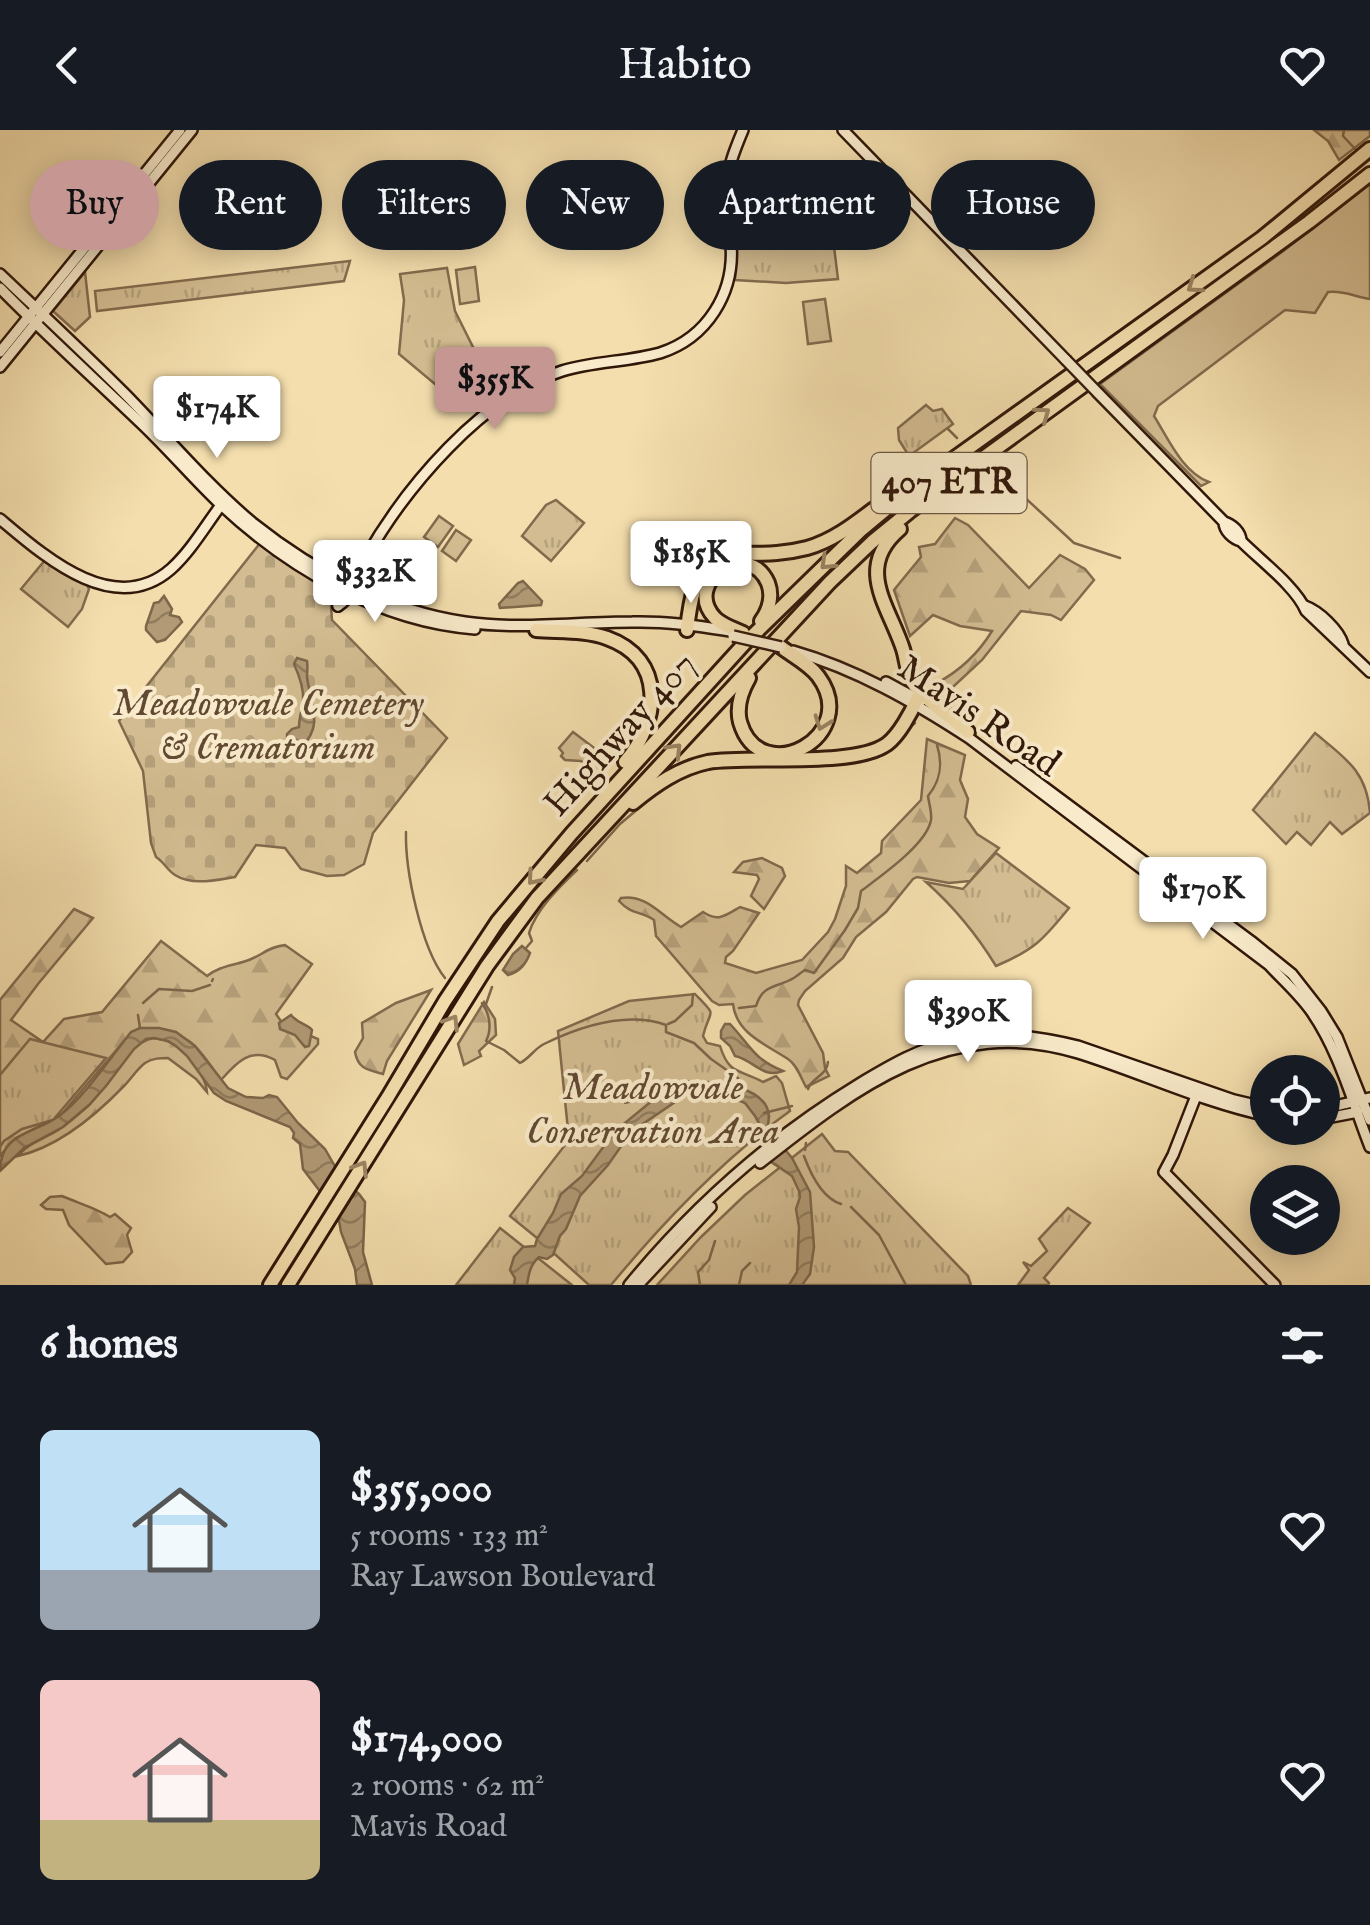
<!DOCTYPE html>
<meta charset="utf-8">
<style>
body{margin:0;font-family:"IM FELL English",serif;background:#242831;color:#f1f3f6;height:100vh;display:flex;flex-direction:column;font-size:38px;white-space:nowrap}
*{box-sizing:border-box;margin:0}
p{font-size:32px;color:#9ea1a6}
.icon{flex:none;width:55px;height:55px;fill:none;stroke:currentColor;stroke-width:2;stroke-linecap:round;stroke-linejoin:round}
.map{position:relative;height:1155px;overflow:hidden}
.details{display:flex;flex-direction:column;background:#171b24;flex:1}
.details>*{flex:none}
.guide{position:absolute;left:30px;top:30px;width:1310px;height:90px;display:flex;gap:20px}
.fabs{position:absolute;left:1250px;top:925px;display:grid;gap:20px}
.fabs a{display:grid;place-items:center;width:90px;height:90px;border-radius:50%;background:#171b24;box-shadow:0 5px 25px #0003;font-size:50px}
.price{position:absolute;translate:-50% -85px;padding:0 22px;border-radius:10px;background:#fff;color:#222;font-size:32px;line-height:65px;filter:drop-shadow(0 2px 5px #0008)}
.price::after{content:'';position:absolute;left:50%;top:60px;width:30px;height:22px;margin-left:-15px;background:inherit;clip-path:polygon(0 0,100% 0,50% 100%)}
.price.active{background:#c59692;color:#111}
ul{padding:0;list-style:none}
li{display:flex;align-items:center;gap:30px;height:250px;padding:0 40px}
li span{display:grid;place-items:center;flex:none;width:280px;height:200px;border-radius:15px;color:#555}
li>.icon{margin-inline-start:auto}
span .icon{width:120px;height:120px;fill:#fffc;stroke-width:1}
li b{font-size:42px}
h2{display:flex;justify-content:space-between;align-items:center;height:120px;padding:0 40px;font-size:42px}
.tag{padding:0 35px;border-radius:45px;background:#171b24;box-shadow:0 5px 25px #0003;font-size:35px;line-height:90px}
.tag.active{background:#c59692;color:#111}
header{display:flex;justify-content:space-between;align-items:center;height:130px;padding:0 40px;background:#171b24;font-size:45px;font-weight:600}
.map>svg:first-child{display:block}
.grass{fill:#d3bc91;stroke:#826a4d;stroke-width:2.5}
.forest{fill:url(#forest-firs);stroke:#826a4d;stroke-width:2.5}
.cemetery{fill:url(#cemetery-stones);stroke:#826a4d;stroke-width:2.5}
.park{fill:url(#park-tufts);stroke:#826a4d;stroke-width:2.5}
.water{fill:url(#water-waves);stroke:#7d664a;stroke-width:2.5}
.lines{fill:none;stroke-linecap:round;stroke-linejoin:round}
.stream{stroke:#7d664a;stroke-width:2.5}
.secondary-casing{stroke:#301709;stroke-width:14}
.highway-casing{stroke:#301709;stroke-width:18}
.secondary{stroke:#f8eaca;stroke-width:9}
.highway{stroke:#f4dead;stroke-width:12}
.secondary-bridge-casing{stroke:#301709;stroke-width:14;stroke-linecap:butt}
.secondary-bridge{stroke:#f8eaca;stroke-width:9}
.oneway{stroke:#9c8463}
.labels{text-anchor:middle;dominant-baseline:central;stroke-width:8;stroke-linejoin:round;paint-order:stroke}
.shield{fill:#f8eaca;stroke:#6c5643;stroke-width:2.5}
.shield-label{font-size:35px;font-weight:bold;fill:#301709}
.park-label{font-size:38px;font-style:italic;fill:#614932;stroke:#f8eaca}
.street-label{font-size:38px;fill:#301709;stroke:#f8eaca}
</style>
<header><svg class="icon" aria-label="back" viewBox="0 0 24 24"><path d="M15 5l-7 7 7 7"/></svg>Habito<svg class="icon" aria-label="heart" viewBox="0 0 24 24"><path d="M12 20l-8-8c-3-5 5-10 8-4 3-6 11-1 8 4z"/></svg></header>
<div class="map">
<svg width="1370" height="1155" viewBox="0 0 1370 1155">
<defs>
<pattern id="forest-firs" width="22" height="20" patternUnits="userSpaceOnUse" patternTransform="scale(2.5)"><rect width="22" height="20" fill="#d3bc91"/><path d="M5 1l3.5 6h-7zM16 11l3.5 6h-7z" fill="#b5a17c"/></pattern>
<pattern id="cemetery-stones" width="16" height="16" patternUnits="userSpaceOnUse" patternTransform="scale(2.5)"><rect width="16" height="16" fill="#d3bc91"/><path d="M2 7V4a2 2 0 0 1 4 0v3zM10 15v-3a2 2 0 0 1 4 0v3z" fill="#b5a17c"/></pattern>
<pattern id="park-tufts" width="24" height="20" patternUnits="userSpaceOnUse" patternTransform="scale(2.5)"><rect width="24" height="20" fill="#d3bc91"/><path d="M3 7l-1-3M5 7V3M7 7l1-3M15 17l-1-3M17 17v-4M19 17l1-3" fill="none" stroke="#b5a17c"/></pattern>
<pattern id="water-waves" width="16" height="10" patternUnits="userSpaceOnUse" patternTransform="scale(2.5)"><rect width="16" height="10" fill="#b19a75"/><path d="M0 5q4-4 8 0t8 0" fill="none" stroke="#907d5e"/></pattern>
</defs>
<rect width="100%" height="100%" fill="#f4dead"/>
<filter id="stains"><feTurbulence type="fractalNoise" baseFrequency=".002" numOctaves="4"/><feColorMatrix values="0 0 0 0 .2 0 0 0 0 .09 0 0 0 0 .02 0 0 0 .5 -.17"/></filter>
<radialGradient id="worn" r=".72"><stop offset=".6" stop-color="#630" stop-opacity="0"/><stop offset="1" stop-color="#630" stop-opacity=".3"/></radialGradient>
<!-- grass -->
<g class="grass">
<path d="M1370,54v115c-15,-2 -26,-9 -42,-7l-13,21 -30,-3 -127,96 -4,10c14,22 28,56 55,66l-8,4 -101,-102 182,-132z"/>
<path d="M475,137l4,34 -19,3 -4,-34z"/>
<path d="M825,169l6,42 -23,3 -5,-42z"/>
<path d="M439,386l14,10 -15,21 -14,-10z"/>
<path d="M456,400l15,10 -15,21 -14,-10z"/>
</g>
<!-- forest -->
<g class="forest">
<path d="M1314,0h56v6l-31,24 -11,-19z"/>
<path d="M955,388l13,7 61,63 31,-33 25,14 9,11 -33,40 -10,-5 -30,-4 -39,49 -42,39 -3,-16c24,-13 41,-29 55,-52l-32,-5 -27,-11 -23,21 -16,-46 27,-33 -2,-10 16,-3z"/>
<path d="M927,609l38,16 -5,25 8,19 -3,18 12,17 22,14 -29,33 -21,2 -32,-6 -4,2 -27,33 -30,25 -13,21 -38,33 -6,9 -1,5 25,48 2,15 4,8 -23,11c-5,-9 -9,-22 -18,-28 -23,-15 -52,-26 -55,-55l-14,1 -7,-4 -56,-65 -2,-16c-14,-10 -21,-4 -35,-19l2,-3c26,-4 40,18 60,29l22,-15c15,10 22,4 37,-5l19,6 -26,38 -7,6 -1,6 31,10 46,-13 26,-28 7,-13 11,-33v-20l11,7 24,-20 1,-12 39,-41z"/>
<path d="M762,728l20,10 3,8 -21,33 -13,-13 8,-17 -2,-4 -23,-3 9,-10z"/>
<path d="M74,779l19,9 -55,66 -27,36 32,22 21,-23 38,-7 59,-71 46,35c13,-10 24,-10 39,-15 16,-5 21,-14 39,-16l27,19 -36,50 7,10 35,15v5l-31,35 -6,-2 -6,-17c-24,-14 -39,3 -54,20 -22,-30 -28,-46 -67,-51 -10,-1 -14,-1 -23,4l-70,82 -45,23 -16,18v-156z"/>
<path d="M431,860l-44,71 -4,13c-15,-4 -25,-5 -28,-22l8,-14 -1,-15 34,-20z"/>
<path d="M484,872l11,17 1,16 -17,16 2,5 -17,9 -6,-21z"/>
<path d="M154,908c6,1 13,2 17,5 16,8 35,33 36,49l-11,-13 -28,-21c-8,0 -15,0 -23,5 -8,6 -14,16 -21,23 -28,29 -66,61 -106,70 10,-13 26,-17 40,-26 11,-7 21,-16 31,-25 20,-19 37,-63 65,-67z"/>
<path d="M62,1066c16,7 34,12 48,21l5,-3 16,14 -4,7 5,17 -9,10 -17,2 -37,-39 -6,-15 -17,-1 -5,-4 9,-8z"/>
</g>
<!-- cemetery -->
<path class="cemetery" d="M261,412l69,50 2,28 115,118 -74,95 -9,31 -20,11 -17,1 -26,-7 -16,-21 -29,-3 -21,32c-19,3 -43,9 -60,-2 -8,-5 -11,-13 -19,-18l-5,-14 -8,-72 -24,-50z"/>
<!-- park -->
<g class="park">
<path d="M1062,64l3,32 -2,13 -10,-4 -47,10 -10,-11 -9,-30z"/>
<path d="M831,92l7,57 -52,4 -51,-3 3,-48z"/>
<path d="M350,131l-6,20 -247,30 -2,-20z"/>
<path d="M447,138l8,43 19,38 33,42 -12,9 -11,-14 -24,19 -61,-51 5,-54 -4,-26z"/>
<path d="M85,142l5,45 -15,14 -22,-20z"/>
<path d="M926,275l7,6 9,-2 11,15 -44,32 -10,-16 -1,-12z"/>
<path d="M556,370l28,23 -33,38 -29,-25 24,-31z"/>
<path d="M45,430l42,25 2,4 -7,20 -14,18 -47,-38z"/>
<path d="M573,602l37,28 -11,15 -18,-14 -16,-1 -4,-4 2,-3 -4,-5z"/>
<path d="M1315,603c30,25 52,38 55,80l-28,21 -12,-12 -19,23 -14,-13 -11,12 -33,-34z"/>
<path d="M996,723l73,55c-26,32 -35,42 -73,58 -19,-31 -43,-60 -70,-84l37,7z"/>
<path d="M695,864c24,25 15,13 8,42l4,7 13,3c9,29 19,23 43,36l13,-6 6,7 8,28c-67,48 -126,110 -179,174h-22l-52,-47 -27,-22 59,-76 -11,-109 71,-30z"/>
<path d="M30,909l76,19 -53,62 -31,9 -18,12 -4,6v-72z"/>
<path d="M822,1004l13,17 13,1 120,124 3,9h-314l44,-48 44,-42z"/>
<path d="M1068,1078l22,15 -46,55 5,5 -1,2h-30l11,-15 -6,-8 8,4 16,-15 -8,-12z"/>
<path d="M500,1098l72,57h-116z"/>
</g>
<!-- water -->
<g class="water">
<path d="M523,451l19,20 -1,4 -41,3 -1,-4 19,-21z"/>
<path d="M164,466l8,13 -2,6 9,2 3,5 -17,18 -8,2 -11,-12v-4l8,-23 5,-1z"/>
<path d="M297,528l10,3c1,5 0,11 0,16 3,25 18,49 -6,70h-8l-6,-8v-5l5,-5 7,-2c0,-9 3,-17 4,-27 1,-12 -4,-25 -9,-36z"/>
<path d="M522,816l8,7c-4,11 -10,19 -22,22l-5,-5 10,-16z"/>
<path d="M291,885c7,9 17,9 21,15l-3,16 -4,1 -10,-12 -15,-6 -1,-6z"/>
<path d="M725,894h5c20,21 23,35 53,47 -21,8 -29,-11 -48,-15l-5,-10 -9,-8v-7z"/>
<path d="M140,898h19l17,4 19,14 33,42 18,9 17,1 6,-3 8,2 21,26 27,26 19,33 15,12 6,8 -2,50 9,33h-15l-2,-16 -14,-37 -3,-17 -35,-46 -3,-25 -7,-6 1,-5 -4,-6 -64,-26 -12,-8 -27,-37 -11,-10 -8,-5 -14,-3 -8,1 -12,10 -28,37 -17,19 -26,22 -39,21 -24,23c0,-39 35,-37 59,-55 23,-16 53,-60 72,-84z"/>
<path d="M682,951c27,0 99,3 85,47l25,30 18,34 4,55 -4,27 -8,11h-13l8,-13 2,-45 -3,-18 4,-12 -1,-6 -7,-15 -24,-16 -7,-17 -2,-20 -4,-7 -10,-13 -21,-9 -26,-2 -11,2 -56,38 -23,33 -28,31 -14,33 -6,7 -7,19 -6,4 -8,-2c-9,8 -10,16 -12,28h-13l1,-7 -5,-8 4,-13 9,-10 12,-1 2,-7 16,-26 8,-19 21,-18 33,-45 38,-31 1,-3 -30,6 25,-12z"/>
</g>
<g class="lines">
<!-- stream -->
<g class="stream">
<path d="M1344,0l-1,6 15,16"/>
<path d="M948,299l9,9"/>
<path d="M986,340l11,4 11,8 66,61 46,15"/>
<path d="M907,600l8,-7"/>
<path d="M867,630l16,-5 13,-11"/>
<path d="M406,702c-1,38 15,116 39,146"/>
<path d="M587,731l33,-37 38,-32"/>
<path d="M526,818l6,-7 -3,-8c7,-23 30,-46 48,-63"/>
<path d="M212,851l1,-2"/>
<path d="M143,873l16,-14 33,2 18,-6"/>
<path d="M482,873c8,11 10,27 4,38l18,9 16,13c10,-5 14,-14 24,-19 37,-18 82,-33 122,-19v7l28,11 17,16 27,19v8"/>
<path d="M486,874l6,-17"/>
<path d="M739,878l17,-2c7,-21 18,-18 34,-26 5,-2 10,-7 15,-10l9,3 31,-43 13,-22 3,-17c20,-15 66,-47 70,-71 1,-8 -2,-16 -3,-24 13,-16 15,-32 9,-51"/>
<path d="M138,885l2,13"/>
<path d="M668,894l7,-3 17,-16 1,-11"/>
<path d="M808,959c4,-12 19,-13 20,-27"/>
<path d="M764,983l28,-7"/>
<path d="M805,1020l1,-7"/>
<path d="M804,1026c7,19 18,42 37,48"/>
<path d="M851,1077l28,28 27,50"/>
<path d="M700,1155l-2,-13 11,-12 6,-19"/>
<path d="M739,1155l3,-14 8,-8"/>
</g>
<defs>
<g id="secondary">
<path d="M843,0l223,230"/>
<path d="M0,144c42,40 85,80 126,121 42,43 82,91 128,129 60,48 135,87 211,98 55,8 112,0 167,0 33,-1 66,4 98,9"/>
<path d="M0,158c46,47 96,92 144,138 26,25 49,52 75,77 68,64 160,119 256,126"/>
<path d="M0,222l180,-222"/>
<path d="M0,237l192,-237"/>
<path d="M1098,263l126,129c0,9 9,17 17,19 19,19 55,46 65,70l64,61"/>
<path d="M0,389c44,37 114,100 171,50 21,-19 36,-46 53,-68"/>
<path d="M1224,392c8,2 17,10 17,19"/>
<path d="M338,476l2,-11 20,-33 5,-3c40,-71 117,-163 197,-188 32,-10 66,-9 98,-18 47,-15 75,-60 71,-109 -1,-18 -6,-36 -5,-54 1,-21 9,-41 17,-60"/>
<path d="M338,476c13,-8 27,-33 27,-47"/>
<path d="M1305,476c14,5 34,24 38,38"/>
<path d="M793,521c63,18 121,51 176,87l300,227c14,15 30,29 42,46 28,40 41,90 59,136"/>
<path d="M886,552l35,19"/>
<path d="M1016,636l235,175 41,33 29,37 16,26 33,83"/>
<path d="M1196,966l-23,59 -9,17 111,113"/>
<path d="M1322,979l48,-11"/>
<path d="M1322,989l36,-7"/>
<path d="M760,1033c95,-75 190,-149 318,-110 64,20 124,49 190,63"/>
<path d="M629,1155c65,-79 143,-148 230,-201 30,-18 62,-37 98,-44 41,-9 81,-4 121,6l156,54 34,8"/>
<path d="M638,1155l73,-78"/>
</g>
<g id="highway">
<path d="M900,399c-46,39 -11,77 3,120 4,13 4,27 12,37 15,18 36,31 53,46"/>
<path d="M536,500c22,2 49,0 71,8 59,21 53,83 18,124"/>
<path d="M687,500c11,-107 46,-63 120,-82 25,-7 46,-23 67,-39"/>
<path d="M743,503c-9,-4 -21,-8 -28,-15 -34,-36 33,-80 53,-35 5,13 1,27 -7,38"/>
<path d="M749,548c-8,14 -13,28 -9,44 20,69 123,14 78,-46 -9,-12 -25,-20 -37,-29"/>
<path d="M633,673c22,-18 46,-35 75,-41 43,-7 146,6 179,-18 12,-9 24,-31 30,-45"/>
<path d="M270,1155l118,-188 57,-96 53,-80 74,-88 172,-189 116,-113 43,-36 359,-257 108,-89"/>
<path d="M288,1155l199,-319 50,-68 293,-316 42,-40 38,-31 399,-289 61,-48"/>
</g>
</defs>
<!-- secondary casing -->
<use href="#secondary" class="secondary-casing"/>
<!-- highway casing -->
<use href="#highway" class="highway-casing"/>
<!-- secondary -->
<use href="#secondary" class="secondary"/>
<!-- highway -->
<use href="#highway" class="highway"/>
<defs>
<g id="secondary-bridge">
<path d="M1066,230l32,33"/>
<path d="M733,506l48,11"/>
</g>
</defs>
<!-- secondary-bridge casing -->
<use href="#secondary-bridge" class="secondary-bridge-casing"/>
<!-- secondary-bridge -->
<use href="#secondary-bridge" class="secondary-bridge"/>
</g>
<!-- one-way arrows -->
<defs><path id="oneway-chevron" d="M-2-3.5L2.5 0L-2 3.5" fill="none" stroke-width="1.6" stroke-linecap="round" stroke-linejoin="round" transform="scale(2.5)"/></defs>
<g class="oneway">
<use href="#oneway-chevron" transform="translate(1194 156) rotate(145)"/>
<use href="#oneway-chevron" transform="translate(1043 284) rotate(-36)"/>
<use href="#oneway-chevron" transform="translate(827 433) rotate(136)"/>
<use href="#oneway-chevron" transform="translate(822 593) rotate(110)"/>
<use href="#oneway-chevron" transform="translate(675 620) rotate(-46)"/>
<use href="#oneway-chevron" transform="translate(534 748) rotate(130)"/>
<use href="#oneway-chevron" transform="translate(452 892) rotate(-58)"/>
<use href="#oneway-chevron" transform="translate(361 1038) rotate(-58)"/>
</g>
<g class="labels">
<!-- shield labels -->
<rect class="shield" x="871.5" y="323" width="155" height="60" rx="8"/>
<g class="shield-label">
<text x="949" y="353">407 ETR</text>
</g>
<!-- park labels -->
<g class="park-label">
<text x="268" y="575">Meadowvale Cemetery<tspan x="268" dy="44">&amp; Crematorium</tspan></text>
<text x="653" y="959">Meadowvale<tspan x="653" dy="44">Conservation Area</tspan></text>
</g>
<!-- street labels -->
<g class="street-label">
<text transform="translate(978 587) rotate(34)">Mavis Road</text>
<text transform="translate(621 605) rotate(-48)">Highway 407</text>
</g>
</g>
<rect width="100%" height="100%" filter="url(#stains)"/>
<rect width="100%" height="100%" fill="url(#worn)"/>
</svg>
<div class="fabs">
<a><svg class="icon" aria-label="locate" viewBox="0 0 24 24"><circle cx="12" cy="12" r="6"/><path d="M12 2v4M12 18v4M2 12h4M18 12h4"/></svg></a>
<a><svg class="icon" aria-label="layers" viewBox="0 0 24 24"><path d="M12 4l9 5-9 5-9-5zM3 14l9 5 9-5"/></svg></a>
</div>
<b class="price active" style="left:495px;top:302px">$355K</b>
<b class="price" style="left:217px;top:331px">$174K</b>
<b class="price" style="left:691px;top:476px">$185K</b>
<b class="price" style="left:375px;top:495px">$332K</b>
<b class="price" style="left:1203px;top:812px">$170K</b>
<b class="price" style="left:968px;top:935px">$390K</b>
<div class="guide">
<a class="tag active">Buy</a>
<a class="tag">Rent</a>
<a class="tag">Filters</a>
<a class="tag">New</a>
<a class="tag">Apartment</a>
<a class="tag">House</a>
</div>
</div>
<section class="details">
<h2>6 homes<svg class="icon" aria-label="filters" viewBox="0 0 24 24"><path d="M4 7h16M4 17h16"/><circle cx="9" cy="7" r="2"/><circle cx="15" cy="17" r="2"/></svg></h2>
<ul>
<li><span style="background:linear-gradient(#bfe0f5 70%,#9aa5b1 0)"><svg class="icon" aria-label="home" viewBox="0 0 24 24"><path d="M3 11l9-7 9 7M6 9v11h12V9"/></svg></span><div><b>$355,000</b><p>5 rooms · 133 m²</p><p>Ray Lawson Boulevard</p></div><svg class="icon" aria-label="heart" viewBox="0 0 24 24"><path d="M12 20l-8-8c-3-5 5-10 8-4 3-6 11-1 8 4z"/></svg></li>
<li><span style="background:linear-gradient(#f6c9c9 70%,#c2b280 0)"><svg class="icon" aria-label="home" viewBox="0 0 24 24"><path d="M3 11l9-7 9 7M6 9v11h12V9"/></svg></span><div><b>$174,000</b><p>2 rooms · 62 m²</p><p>Mavis Road</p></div><svg class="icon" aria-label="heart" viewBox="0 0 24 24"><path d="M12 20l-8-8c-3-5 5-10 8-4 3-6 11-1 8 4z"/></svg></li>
</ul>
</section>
